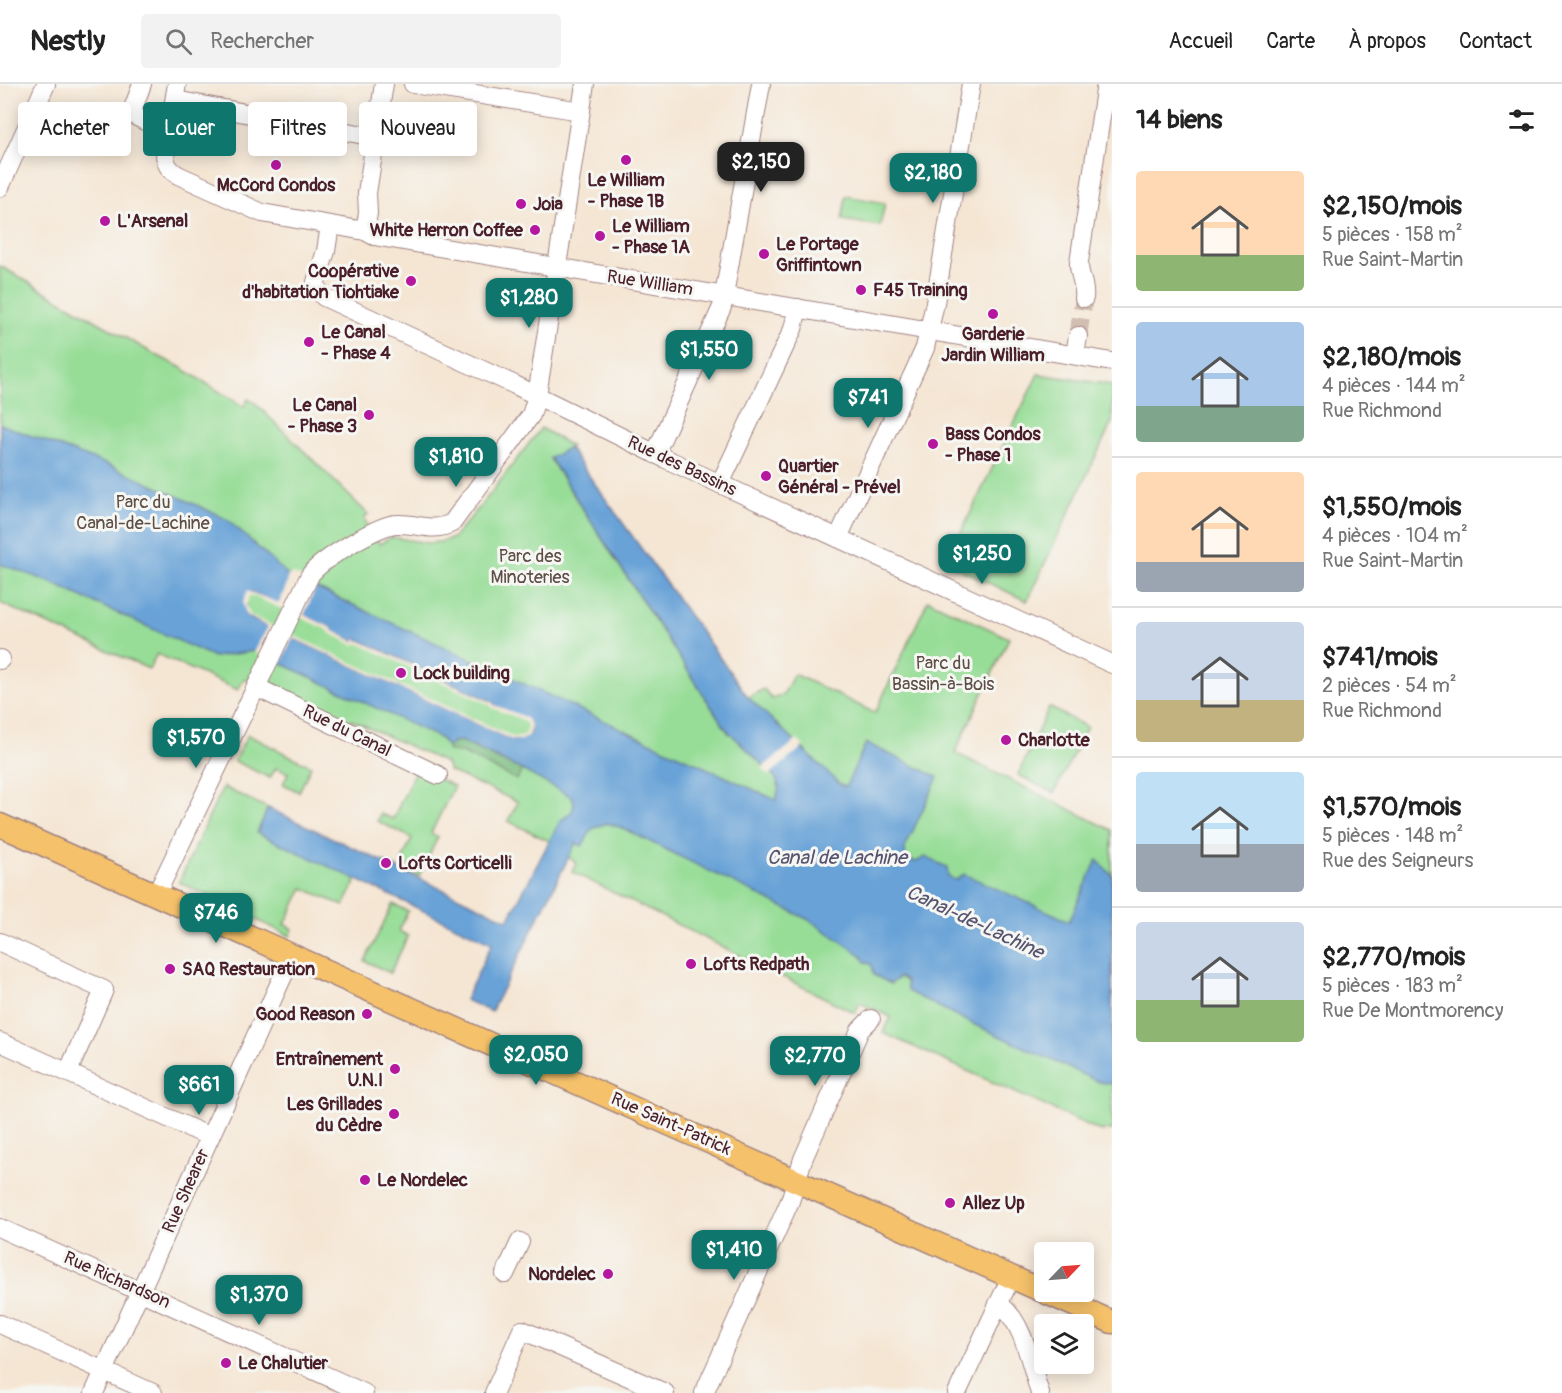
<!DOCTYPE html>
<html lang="fr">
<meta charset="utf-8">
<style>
body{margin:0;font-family:Pangolin,sans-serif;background:#f2f2f2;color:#222;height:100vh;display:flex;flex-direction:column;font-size:22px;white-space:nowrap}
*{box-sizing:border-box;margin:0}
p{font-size:20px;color:#767676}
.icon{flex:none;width:33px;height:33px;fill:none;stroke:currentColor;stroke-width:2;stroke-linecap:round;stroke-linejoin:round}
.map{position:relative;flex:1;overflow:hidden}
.side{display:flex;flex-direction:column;background:#fff;width:450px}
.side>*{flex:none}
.guide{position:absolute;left:18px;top:18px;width:570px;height:54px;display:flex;gap:12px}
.needle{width:39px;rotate:65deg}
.buttons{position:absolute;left:1034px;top:1158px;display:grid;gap:12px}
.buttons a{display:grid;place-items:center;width:60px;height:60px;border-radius:6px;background:#fff;box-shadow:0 3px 15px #0003;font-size:30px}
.price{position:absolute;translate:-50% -51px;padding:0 14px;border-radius:12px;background:#0f766e;color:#fff;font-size:20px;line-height:39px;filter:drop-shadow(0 2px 3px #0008)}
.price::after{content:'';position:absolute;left:50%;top:36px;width:18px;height:14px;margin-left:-9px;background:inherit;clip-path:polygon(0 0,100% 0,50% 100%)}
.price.current{background:#222;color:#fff}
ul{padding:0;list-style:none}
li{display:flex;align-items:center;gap:18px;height:150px;padding:0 24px}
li+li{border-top:2px solid #e0e0e0}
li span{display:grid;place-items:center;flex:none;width:168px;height:120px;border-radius:6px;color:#555}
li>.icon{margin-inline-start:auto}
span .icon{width:72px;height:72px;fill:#fffc;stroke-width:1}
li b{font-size:26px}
h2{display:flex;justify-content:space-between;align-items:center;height:72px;padding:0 24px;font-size:26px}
.tag{padding:0 21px;border-radius:6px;background:#fff;box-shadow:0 3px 15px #0003;font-size:21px;line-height:54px}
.tag.current{background:#0f766e;color:#fff}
header{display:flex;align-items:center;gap:36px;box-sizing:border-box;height:84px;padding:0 30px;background:#fff;border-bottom:2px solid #e0e0e0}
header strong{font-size:28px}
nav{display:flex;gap:33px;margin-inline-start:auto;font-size:21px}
.search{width:420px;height:54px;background:#f2f2f2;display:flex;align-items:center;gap:15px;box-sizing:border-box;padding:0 21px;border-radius:6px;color:#767676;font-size:22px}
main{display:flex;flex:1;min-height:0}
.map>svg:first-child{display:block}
.green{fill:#97dd97;stroke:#707e61;stroke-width:1.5}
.forest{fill:#79bc80;stroke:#626e56;stroke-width:1.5}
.water{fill:#67a2d7;stroke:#586081;stroke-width:1.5;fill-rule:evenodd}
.pier{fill:#f5e6d4;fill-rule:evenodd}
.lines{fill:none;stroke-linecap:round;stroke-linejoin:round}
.minor-tunnel{stroke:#d3beb2;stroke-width:18;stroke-dasharray:18 9;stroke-linecap:butt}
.minor-casing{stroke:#a08280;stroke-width:20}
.major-casing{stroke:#a08280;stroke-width:25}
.minor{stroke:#fff;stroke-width:18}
.major{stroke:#f5c16b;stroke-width:22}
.poi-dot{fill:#b5179e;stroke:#f6f6f2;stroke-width:2}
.labels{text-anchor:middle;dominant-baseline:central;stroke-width:6;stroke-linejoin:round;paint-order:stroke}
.poi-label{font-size:18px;font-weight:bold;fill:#4a1f2b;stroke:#f6f6f2;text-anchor:start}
.street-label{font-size:18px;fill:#4a1f2b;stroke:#f6f6f2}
.park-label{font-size:18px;fill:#5d4e46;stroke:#f6f6f2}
.water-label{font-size:20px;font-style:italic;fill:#565370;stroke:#f6f6f2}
</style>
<header>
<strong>Nestly</strong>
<div class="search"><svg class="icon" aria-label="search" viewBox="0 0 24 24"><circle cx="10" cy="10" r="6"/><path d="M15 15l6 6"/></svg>Rechercher</div>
<nav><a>Accueil</a><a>Carte</a><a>À propos</a><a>Contact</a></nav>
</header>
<main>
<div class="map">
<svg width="1112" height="1309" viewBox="0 0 1112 1309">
<rect width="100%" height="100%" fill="#f6f6f2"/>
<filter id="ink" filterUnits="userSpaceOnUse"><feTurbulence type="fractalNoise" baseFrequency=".0167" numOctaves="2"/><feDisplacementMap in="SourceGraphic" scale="12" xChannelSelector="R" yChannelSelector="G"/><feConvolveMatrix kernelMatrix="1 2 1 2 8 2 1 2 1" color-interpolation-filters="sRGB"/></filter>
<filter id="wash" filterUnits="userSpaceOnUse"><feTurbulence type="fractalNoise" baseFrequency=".008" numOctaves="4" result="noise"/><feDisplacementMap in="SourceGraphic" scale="24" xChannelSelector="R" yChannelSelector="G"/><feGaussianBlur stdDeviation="1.35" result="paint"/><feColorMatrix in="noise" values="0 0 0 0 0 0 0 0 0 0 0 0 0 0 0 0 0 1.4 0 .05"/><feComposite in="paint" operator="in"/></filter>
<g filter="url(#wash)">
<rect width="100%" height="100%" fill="#f5e6d4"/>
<!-- green -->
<g class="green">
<path d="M846,112l39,7 -5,23 -38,-6z"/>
<path d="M0,182l154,88 26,13 64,40 4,-8 7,4 113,111 -4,5 15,25 13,-7 35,6 13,-1 13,-4 27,-31 61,-79 30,18 -21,13 179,275 19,-37 16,-8 8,10 11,-4 11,-21 81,39 53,-113 81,38 -54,115 157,77v300h-7l-2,2 -220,-99 8,-15 -2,-2 -29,-13 -5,10 -283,-141 4,-9 -27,-22 -41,-20 10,-19 -69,-31 -3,-8 -94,-43 -8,3 -70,-39 -30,-5 -6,11 -81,-36 -8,15 -149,-66z"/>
<path d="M1038,290l74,11v37l-85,179 -81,-38z"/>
<path d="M1049,623l38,20 -33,66 -36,-18z"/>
<path d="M248,651l63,31 -12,26 -16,-8 5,-11 -12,-5 -6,10 -36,-17z"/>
<path d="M416,685l38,17 -23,47 7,4 -19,39 -12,-5 2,-4 -8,-4 11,-25 -35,-17 3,-7 13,5z"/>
<path d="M223,703l45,21 -11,25 100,46 -13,27 -41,-18 -18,36 8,5 -3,7 -111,-54z"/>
<path d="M393,820l15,7 -9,20 9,5 -18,37 -25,-12z"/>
</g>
<!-- forest -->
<path class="forest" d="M457,656l4,1 61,29 -5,10 -53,-26 -17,-4 3,-6z"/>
<!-- water -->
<path class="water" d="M0,340l106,40 106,48 16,8 60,55 488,225 3,-13 -4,-10 -50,-49 -175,-270 19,-10 179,249 94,89h4l20,-43 72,34 -33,71 1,10 10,4 9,-5 22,10 1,10 8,3 8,-6 105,47 28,-61 15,15v209l-13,-2 -126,-58 -66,-33 -1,-10 -7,-4 -8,7 -17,-9 -2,-10 -7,-3 -4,-7 -50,-34 -189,-93 -15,-5 -15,6 -10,17 -6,-3 -85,169 -26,-12 27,-57 -235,-110 11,-25 240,112 52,-99c9,-6 18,-12 12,-24l-50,-27 -61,-29 -8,1 -6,5 -7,-9 -185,-87 -41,6 -167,-76 -47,-17zM251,508l81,36 -1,2 24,12 2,-3 136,63 1,3 35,17c5,13 -5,19 -17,18l-262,-122 -4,-3v-18z"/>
<!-- pier -->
<g class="pier">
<path d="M294,490l23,11 -13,30 28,13v2l23,12 1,-3 137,64 1,2 26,10 7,4 4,7 -3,10 -6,4h-10l-219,-102 -13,27 -22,-10 -4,-4 14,-24 -22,-12 -3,-12 4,-12 32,12 8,-19 1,-9zM249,511l7,2 72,33 2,3 24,12 4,-2 132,62 2,3 27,10 8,6 -1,9 -5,4h-8l-262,-121 -5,-10z"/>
<path d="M797,656l7,6 -35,29 -7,-7z"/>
</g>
</g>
<g filter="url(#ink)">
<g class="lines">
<!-- minor-tunnel -->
<path class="minor-tunnel" d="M1078,252l6,-38"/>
<defs>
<g id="minor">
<path d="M142,0l-11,30 16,8 22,7"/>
<path d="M177,0l-12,69c0,11 4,17 13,22l84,38 103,18 9,5 738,126"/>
<path d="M413,0l168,27"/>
<path d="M175,16l200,37"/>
<path d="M0,103l46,-103"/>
<path d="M330,141l-4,26 -10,31 1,7 7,8 191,88 151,74 446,205"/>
<path d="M365,147l3,-18 -1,-20 17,-109"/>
<path d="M1084,214c2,-13 -6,-24 -5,-36l27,-178"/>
<path d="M1075,271l3,-19"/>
<path d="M655,370l67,-147 39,-223"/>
<path d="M720,400l73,-155 5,-21"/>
<path d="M838,454l87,-190 10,-45 36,-219"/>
<path d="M0,576l1,-1"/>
<path d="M256,603l182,88"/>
<path d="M156,811l154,-320c11,-15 69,-51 87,-51 20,-1 36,9 55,-1l79,-108 6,-19 48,-312"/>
<path d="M0,858l104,48 -36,82"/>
<path d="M0,958l210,95"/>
<path d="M0,1144l364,165"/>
<path d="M505,1190l15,-32"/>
<path d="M998,1220c25,14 33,62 42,89"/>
<path d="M0,1240l153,69"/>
<path d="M94,1309l198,-437"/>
<path d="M494,1309l28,-63 143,63"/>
<path d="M704,1309l86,-192 13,-42 57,-129 11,-11"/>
<path d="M957,1309l54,-116"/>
</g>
<path id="major" d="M0,741l1112,497"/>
</defs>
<!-- minor casing -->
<use href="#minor" class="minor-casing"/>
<!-- major casing -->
<use href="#major" class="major-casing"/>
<!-- minor -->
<use href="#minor" class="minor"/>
<!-- major -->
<use href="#major" class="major"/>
</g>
</g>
<!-- markers -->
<g class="poi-dot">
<circle cx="626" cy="76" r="6"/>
<circle cx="276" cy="81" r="6"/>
<circle cx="521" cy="120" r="6"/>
<circle cx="105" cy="137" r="6"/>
<circle cx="535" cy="146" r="6"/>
<circle cx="600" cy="152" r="6"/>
<circle cx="764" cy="170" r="6"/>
<circle cx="411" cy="197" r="6"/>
<circle cx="861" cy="206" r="6"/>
<circle cx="993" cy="230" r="6"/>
<circle cx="309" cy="258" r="6"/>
<circle cx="369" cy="331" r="6"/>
<circle cx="933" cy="360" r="6"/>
<circle cx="766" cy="392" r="6"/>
<circle cx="401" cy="589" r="6"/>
<circle cx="1006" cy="656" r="6"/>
<circle cx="386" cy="779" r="6"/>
<circle cx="691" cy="880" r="6"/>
<circle cx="170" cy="885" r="6"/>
<circle cx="367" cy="930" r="6"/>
<circle cx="395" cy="985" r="6"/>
<circle cx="394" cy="1030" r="6"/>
<circle cx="365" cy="1096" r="6"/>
<circle cx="950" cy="1119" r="6"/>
<circle cx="608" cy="1190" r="6"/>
<circle cx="226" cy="1279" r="6"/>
</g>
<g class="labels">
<!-- poi labels -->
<g class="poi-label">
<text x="626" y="96" text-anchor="middle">Le William<tspan x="626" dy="21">- Phase 1B</tspan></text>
<text x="276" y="101" text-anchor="middle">McCord Condos</text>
<text x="533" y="120">Joia</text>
<text x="117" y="137">L'Arsenal</text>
<text x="612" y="142">Le William<tspan x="612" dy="21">- Phase 1A</tspan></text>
<text x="523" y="146" text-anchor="end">White Herron Coffee</text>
<text x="776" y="160">Le Portage<tspan x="776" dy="21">Griffintown</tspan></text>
<text x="399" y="187" text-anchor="end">Coopérative<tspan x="399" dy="21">d'habitation Tiohtiake</tspan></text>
<text x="873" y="206">F45 Training</text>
<text x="321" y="248">Le Canal<tspan x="321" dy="21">- Phase 4</tspan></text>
<text x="993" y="250" text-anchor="middle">Garderie<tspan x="993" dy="21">Jardin William</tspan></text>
<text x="357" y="321" text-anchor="end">Le Canal<tspan x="357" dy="21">- Phase 3</tspan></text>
<text x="945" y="350">Bass Condos<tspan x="945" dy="21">- Phase 1</tspan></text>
<text x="778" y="382">Quartier<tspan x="778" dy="21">Général - Prével</tspan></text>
<text x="413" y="589">Lock building</text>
<text x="1018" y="656">Charlotte</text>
<text x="398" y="779">Lofts Corticelli</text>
<text x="703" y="880">Lofts Redpath</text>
<text x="182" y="885">SAQ Restauration</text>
<text x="355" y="930" text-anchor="end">Good Reason</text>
<text x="383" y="975" text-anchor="end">Entraînement<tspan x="383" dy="21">U.N.I</tspan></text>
<text x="382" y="1020" text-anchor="end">Les Grillades<tspan x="382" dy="21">du Cèdre</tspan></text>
<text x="377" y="1096">Le Nordelec</text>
<text x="962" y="1119">Allez Up</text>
<text x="596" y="1190" text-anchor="end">Nordelec</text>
<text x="238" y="1279">Le Chalutier</text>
</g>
<!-- street labels -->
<g class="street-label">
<text transform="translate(650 199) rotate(9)">Rue William</text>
<text transform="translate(682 382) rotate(25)">Rue des Bassins</text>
<text transform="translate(347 647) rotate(26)">Rue du Canal</text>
<text transform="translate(671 1040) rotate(24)">Rue Saint-Patrick</text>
<text transform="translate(186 1107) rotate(-66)">Rue Shearer</text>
<text transform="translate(117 1196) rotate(24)">Rue Richardson</text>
</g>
<!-- park labels -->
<g class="park-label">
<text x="143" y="418">Parc du<tspan x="143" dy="21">Canal-de-Lachine</tspan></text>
<text x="530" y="472">Parc des<tspan x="530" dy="21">Minoteries</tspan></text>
<text x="943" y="579">Parc du<tspan x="943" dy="21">Bassin-à-Bois</tspan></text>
</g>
<!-- water labels -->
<g class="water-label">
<text x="837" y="773">Canal de Lachine</text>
<text transform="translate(975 838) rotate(25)">Canal-de-Lachine</text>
</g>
</g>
</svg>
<div class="buttons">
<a><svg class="needle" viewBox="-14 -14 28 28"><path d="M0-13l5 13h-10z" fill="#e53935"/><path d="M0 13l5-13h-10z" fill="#767676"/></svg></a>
<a><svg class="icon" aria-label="layers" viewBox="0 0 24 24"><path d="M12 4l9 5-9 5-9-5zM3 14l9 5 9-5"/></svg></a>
</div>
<b class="price current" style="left:761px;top:109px">$2,150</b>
<b class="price" style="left:933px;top:120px">$2,180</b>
<b class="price" style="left:529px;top:245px">$1,280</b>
<b class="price" style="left:709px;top:297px">$1,550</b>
<b class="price" style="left:868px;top:345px">$741</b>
<b class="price" style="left:456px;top:404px">$1,810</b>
<b class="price" style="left:982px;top:501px">$1,250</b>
<b class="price" style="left:196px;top:685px">$1,570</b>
<b class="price" style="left:216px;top:860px">$746</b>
<b class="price" style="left:536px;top:1002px">$2,050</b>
<b class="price" style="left:815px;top:1003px">$2,770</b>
<b class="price" style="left:199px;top:1032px">$661</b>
<b class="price" style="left:734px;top:1197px">$1,410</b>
<b class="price" style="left:259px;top:1242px">$1,370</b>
<div class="guide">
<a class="tag">Acheter</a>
<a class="tag current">Louer</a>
<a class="tag">Filtres</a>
<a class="tag">Nouveau</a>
</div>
</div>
<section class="side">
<h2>14 biens<svg class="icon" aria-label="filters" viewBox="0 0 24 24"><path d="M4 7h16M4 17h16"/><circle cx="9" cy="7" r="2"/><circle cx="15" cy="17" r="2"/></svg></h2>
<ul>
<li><span style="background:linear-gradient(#ffd9b3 70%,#8fb573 0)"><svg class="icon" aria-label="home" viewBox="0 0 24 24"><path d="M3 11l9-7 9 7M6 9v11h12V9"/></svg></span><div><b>$2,150/mois</b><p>5 pièces · 158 m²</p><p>Rue Saint-Martin</p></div></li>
<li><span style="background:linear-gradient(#a9c7e8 70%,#7fa58c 0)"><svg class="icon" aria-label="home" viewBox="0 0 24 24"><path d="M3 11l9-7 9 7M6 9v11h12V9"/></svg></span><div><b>$2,180/mois</b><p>4 pièces · 144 m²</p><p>Rue Richmond</p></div></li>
<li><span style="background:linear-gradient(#ffd9b3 75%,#9aa5b1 0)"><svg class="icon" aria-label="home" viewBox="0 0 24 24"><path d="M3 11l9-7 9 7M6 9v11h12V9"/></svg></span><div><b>$1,550/mois</b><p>4 pièces · 104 m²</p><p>Rue Saint-Martin</p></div></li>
<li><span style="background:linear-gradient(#c9d6e8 65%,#c2b280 0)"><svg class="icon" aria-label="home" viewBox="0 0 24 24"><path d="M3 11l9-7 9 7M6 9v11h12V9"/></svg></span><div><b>$741/mois</b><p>2 pièces · 54 m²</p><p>Rue Richmond</p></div></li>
<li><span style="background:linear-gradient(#bfe0f5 60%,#9aa5b1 0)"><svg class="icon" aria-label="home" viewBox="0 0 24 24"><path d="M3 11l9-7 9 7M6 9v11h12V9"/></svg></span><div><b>$1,570/mois</b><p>5 pièces · 148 m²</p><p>Rue des Seigneurs</p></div></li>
<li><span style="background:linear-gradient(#c9d6e8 65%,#8fb573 0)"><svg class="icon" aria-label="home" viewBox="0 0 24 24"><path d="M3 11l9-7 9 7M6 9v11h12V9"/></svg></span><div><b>$2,770/mois</b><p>5 pièces · 183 m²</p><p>Rue De Montmorency</p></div></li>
</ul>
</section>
</main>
